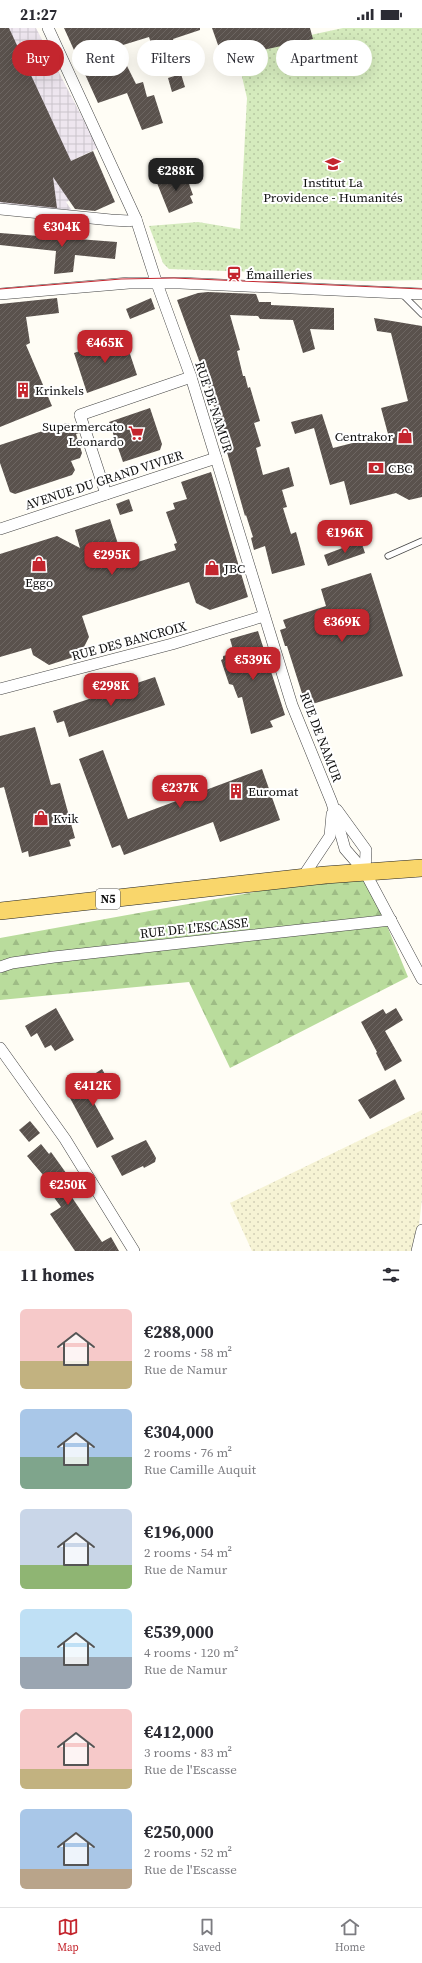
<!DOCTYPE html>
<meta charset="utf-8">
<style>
body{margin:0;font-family:"Source Serif 4",serif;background:#f7f7f7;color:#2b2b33;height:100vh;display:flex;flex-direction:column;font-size:15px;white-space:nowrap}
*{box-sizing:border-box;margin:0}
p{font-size:13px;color:#7c7c81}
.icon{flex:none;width:22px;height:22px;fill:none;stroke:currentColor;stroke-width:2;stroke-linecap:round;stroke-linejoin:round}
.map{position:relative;height:1223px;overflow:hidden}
.details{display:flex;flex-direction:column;background:#fff;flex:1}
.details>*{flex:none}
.hud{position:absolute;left:12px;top:12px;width:398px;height:36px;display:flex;gap:8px}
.price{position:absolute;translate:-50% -34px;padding:0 9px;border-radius:8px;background:#c4262e;color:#fff;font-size:13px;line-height:26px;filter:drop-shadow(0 1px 2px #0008)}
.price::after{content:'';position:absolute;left:50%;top:24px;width:12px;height:9px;margin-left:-6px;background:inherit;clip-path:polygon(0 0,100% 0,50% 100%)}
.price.active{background:#222;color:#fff}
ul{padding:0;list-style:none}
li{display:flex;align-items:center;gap:12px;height:100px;padding:0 20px}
li span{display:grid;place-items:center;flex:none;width:112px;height:80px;border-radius:6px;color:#555}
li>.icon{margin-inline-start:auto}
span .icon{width:48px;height:48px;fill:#fffc;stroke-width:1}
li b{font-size:17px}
h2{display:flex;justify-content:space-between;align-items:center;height:48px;padding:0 20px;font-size:17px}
.pill{padding:0 14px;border-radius:18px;background:#fff;box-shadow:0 4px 16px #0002;font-size:14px;line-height:36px}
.pill.active{background:#c4262e;color:#fff}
.status{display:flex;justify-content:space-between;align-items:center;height:28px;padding:0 20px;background:#fff;direction:ltr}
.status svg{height:11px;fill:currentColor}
.menu{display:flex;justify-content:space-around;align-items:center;height:56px;border-top:1px solid #e1e1e2;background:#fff;font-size:11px;color:#7c7c81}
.menu a{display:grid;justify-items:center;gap:2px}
.menu .active{color:#c4262e}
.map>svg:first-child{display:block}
.industrial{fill:url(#industrial-grid)}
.farmland{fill:url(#farmland-dots)}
.grass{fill:url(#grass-dots)}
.forest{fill:url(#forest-firs)}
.building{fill:url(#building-hatch)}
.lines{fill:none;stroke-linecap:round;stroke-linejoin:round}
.lane-casing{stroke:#444;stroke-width:7}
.street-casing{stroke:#444;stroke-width:12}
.primary-casing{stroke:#222;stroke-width:18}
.lane{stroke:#fff;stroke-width:5.5}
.street{stroke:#fff;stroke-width:11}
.primary{stroke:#f9d66b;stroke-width:17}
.tram{stroke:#c4262e;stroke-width:1}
.labels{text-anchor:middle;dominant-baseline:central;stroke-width:4;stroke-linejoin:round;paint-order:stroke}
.shield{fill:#fff;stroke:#585858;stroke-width:1}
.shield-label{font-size:12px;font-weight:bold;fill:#111}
.poi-label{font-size:13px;fill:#111;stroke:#fff;text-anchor:start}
.street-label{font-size:13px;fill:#111;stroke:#fff}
</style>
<div class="status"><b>21:27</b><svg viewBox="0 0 49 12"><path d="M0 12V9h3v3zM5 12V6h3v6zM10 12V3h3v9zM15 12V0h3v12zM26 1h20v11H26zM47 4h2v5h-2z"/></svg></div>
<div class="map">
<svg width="422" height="1223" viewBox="0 0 422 1223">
<defs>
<pattern id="industrial-grid" width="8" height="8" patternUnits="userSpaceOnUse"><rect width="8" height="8" fill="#eee6ef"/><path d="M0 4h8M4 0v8" fill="none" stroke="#cbc4cc"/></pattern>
<pattern id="farmland-dots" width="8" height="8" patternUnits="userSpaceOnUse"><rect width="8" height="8" fill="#f6f3d4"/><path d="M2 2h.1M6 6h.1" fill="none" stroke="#d2cfb5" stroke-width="1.8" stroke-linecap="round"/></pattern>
<pattern id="grass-dots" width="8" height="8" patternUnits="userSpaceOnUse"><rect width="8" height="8" fill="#d5ebbd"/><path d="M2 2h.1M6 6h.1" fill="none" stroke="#b6c8a1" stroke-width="1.8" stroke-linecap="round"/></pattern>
<pattern id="forest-firs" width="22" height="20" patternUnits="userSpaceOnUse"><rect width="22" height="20" fill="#b9dc9c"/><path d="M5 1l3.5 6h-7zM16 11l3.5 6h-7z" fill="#9ebc85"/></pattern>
<pattern id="building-hatch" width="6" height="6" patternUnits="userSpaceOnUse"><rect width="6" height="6" fill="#5a524d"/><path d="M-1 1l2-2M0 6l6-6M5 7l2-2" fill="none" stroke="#6d6662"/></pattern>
</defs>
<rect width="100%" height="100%" fill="#fffdf5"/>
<!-- industrial -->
<path class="industrial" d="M0,0h36l62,120 -27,13 8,35 -13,6 7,10 -73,-3z"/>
<!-- farmland -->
<path class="farmland" d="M422,1082v89l-6,52h-164l-22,-48z"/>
<!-- grass -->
<path class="grass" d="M343,0h79v252l-58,1 -78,-3v-5l-117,-4 -6,-6 -14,-37 49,-4 42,7 7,-131 -11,-47z"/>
<!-- forest -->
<path class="forest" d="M365,844l43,105 -178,91 -41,-86 -189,18v-62z"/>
<!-- building -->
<g class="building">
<path d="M0,0h9l62,133 22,-10 22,51 -20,9 -20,-2 -22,-32 4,31 -57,-6z"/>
<path d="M64,0h136v2l-27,9 2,6 -21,7 -5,-15 -26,8 4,21 9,18 7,-2 4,15 7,-2 9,28 -21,7 -15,-37 -29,10z"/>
<path d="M212,0h98l3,11 -90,20z"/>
<path d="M181,46l4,13 -13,5 -4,-14z"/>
<path d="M184,142l9,25 -3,1 3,7 -24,10 -12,-30z"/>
<path d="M0,205l117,9 -2,17 -40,-4 -2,17 -19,2 2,-23 -56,-6z"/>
<path d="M208,264l48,2 3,8h12v3l63,3v22l-24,-1 5,20 -12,4 -10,-33 -33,-1 -2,-3 -28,-1 10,35 -3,1 6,25h2l3,12 2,-1 10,34 -6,2 7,23 -5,2 7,27 26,-8 5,19 -12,4 5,17 -4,1 8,26 5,-2 9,33 -33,9 -7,-28 -11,4 -3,-12 2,-1 -7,-22 -1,1 -37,-131 -31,-85 21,-7z"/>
<path d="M57,270l2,15 -33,4 4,26 -4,2 26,61 -52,21v-123z"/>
<path d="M151,270l4,11 -25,10 -4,-10z"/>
<path d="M374,290l48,8v171l-13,3 -13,-7 -46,12 -6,-24 -14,4 -16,-57 -19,6 -4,-12 31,-8 11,34 55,-14 -7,-26 27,-7 -17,-68 -14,-2z"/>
<path d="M124,308l13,39 -50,18 -13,-40z"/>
<path d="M150,380l12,36 -2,6 -37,12 -14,-40z"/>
<path d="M67,395l10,4 2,6 -3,1 6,19 -2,5 -9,3 4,9 -3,5 -57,19 -5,-2 -10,-29v-18z"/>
<path d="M211,444l37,125 -38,13 -14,-7 -7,-21 -107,34 7,21 -7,14 1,3 -34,11 -16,-10 -2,-7 -31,9v-103l57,-18 23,12 -5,-18 35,-11 15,47 51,-16 -2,-6 3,-1 -11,-31 9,-3 -2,-6 14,-4 -6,-17z"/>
<path d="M129,471l4,12 -13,4 -4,-11z"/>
<path d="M361,513l4,12 -37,13 -4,-11z"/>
<path d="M371,545l32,103 -97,30 -19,-60h-2l-5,-16 6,-2 -3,-8 43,-14 -5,-17z"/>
<path d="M258,603l27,84 -15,6 3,6 -22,7 -9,-37 -4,1 -5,-13 -4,-1 -8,-24 2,-1v-3l11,-3 -4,-14z"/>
<path d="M155,649l10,28 -96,32 -5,-16 -7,2 -4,-12z"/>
<path d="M35,699l16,58 9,-2 15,55 -6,2 2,6 -42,11 -1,-6 -6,2 -18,-66 -4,1v-52z"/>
<path d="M103,722l25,69 134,-50 18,51 -60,22 -7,-20 -89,33 -4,-10 -8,3 -33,-89z"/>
<path d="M56,980l18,32 -19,11 -4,-6 -6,3 -8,-15 -6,4 -6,-11z"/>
<path d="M396,980l7,12 -18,11 17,30 -17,10 -9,-18 1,-1 -16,-30 22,-13 3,5z"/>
<path d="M102,1041l12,21 -21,11 21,38 -17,9 -27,-50 8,-4 -4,-7z"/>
<path d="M395,1051l10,20 -35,20 -12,-19z"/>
<path d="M30,1093l10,12 -11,9 -10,-12z"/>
<path d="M146,1112l10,18 -1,4 -11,6 -1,-2 -21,10 -11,-20z"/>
<path d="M41,1116l8,10 2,-2 23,32 -7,6 35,52 9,-5 8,14h-44l-25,-37 11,-7 -16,-22 4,-3 -22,-26z"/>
</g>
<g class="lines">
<defs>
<g id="lane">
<path d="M402,266l20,20"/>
<path d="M388,528l34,-15"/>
</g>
<g id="street">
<path d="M48,0l88,191 19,59 36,99 101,328 40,98 13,46 20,23 57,107"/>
<path d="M0,181l111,11 18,1 7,-2"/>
<path d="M0,266l129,-11h51l242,11"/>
<path d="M106,466l-26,-79 111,-38"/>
<path d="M0,501l216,-71"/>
<path d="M0,661l172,-45 92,-28"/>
<path d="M337,782l29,40 -1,22"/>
<path d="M302,850l28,-42 2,-22"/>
<path d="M0,939l12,-4 42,-6 337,-37"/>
<path d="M0,1020l65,91 69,112"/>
<path d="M417,1223l5,-21"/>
</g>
<path id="primary" d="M0,883l325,-36 97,-7"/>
</defs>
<!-- lane casing -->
<use href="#lane" class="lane-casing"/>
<!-- street casing -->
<use href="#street" class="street-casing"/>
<!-- primary casing -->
<use href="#primary" class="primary-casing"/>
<!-- lane -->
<use href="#lane" class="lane"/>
<!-- street -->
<use href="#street" class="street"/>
<!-- primary -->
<use href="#primary" class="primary"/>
<!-- tram -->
<path class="tram" d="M0,261l121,-10 53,-1 248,11"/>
</g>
<!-- icons -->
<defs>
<symbol id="school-bare" viewBox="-9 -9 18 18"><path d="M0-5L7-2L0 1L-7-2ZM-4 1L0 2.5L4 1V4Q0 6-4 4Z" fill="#c4262e" stroke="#fff" stroke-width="2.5" paint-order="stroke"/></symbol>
<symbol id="station-bare" viewBox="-9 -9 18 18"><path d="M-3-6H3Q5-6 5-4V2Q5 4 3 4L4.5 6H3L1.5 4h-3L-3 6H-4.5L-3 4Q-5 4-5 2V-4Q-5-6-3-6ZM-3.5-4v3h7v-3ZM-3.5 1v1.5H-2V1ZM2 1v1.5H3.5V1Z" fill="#c4262e" stroke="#fff" stroke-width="2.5" paint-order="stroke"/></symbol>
<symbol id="building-bare" viewBox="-9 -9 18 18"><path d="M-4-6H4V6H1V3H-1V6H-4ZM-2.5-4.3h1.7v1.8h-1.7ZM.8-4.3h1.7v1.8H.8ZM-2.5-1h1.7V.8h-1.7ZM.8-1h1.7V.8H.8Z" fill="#c4262e" stroke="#fff" stroke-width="2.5" paint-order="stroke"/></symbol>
<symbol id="supermarket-bare" viewBox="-9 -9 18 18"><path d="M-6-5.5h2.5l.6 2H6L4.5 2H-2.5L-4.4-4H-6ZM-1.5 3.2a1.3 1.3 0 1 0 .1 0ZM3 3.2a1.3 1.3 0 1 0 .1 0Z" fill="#c4262e" stroke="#fff" stroke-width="2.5" paint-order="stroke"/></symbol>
<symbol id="shop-bare" viewBox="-9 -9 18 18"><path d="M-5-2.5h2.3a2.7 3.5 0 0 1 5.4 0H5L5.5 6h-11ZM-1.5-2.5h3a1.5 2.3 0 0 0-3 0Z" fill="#c4262e" stroke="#fff" stroke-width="2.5" paint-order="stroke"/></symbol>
<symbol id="bank-bare" viewBox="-9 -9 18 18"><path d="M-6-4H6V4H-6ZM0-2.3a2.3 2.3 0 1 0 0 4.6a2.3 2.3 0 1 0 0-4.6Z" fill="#c4262e" stroke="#fff" stroke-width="2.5" paint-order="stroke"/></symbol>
</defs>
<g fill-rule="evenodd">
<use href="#school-bare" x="322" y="125" width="22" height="22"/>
<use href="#station-bare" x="223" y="235" width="22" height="22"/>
<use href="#building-bare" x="12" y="351" width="22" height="22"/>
<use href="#supermarket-bare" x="125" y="394" width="22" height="22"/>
<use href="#shop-bare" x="394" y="397" width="22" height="22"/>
<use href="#bank-bare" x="365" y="429" width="22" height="22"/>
<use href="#shop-bare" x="28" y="525" width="22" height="22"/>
<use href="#shop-bare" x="201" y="529" width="22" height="22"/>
<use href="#building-bare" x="225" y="752" width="22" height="22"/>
<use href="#shop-bare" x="30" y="779" width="22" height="22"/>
</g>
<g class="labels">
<!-- shield labels -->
<rect class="shield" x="96" y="861" width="24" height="20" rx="3"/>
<g class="shield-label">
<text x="108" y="871">N5</text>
</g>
<!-- poi labels -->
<g class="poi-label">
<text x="333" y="154" text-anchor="middle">Institut La<tspan x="333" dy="15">Providence - Humanités</tspan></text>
<text x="246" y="246">Émailleries</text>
<text x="35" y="362">Krinkels</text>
<text x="124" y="398" text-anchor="end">Supermercato<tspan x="124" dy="15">Leonardo</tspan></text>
<text x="393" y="408" text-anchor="end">Centrakor</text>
<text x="388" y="440">CBC</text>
<text x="224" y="540">JBC</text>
<text x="39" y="554" text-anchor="middle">Eggo</text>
<text x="248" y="763">Euromat</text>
<text x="53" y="790">Kvik</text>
</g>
<!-- street labels -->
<g class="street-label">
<text transform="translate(214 379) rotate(72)">RUE DE NAMUR</text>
<text transform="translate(104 452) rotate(-18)">AVENUE DU GRAND VIVIER</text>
<text transform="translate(129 613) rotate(-15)">RUE DES BANCROIX</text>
<text transform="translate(321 709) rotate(69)">RUE DE NAMUR</text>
<text transform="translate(194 900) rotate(-6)">RUE DE L'ESCASSE</text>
</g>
</g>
</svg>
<b class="price active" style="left:176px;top:164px">€288K</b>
<b class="price" style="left:62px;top:220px">€304K</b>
<b class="price" style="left:105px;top:336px">€465K</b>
<b class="price" style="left:345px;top:526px">€196K</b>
<b class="price" style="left:112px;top:548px">€295K</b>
<b class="price" style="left:342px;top:615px">€369K</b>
<b class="price" style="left:253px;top:653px">€539K</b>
<b class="price" style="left:111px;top:679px">€298K</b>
<b class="price" style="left:180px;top:781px">€237K</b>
<b class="price" style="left:93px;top:1079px">€412K</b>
<b class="price" style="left:68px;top:1178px">€250K</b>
<div class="hud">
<a class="pill active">Buy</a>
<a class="pill">Rent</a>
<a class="pill">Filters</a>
<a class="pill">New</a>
<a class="pill">Apartment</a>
</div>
</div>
<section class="details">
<h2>11 homes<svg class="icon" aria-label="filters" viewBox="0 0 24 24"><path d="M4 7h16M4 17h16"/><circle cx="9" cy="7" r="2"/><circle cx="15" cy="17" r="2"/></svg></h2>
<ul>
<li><span style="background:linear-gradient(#f6c9c9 65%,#c2b280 0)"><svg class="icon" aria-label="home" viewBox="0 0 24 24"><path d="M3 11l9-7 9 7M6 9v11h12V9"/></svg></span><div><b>€288,000</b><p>2 rooms · 58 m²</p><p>Rue de Namur</p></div></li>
<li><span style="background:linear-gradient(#a9c7e8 60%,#7fa58c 0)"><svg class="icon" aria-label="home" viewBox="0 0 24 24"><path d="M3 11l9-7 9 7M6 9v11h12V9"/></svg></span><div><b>€304,000</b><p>2 rooms · 76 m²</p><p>Rue Camille Auquit</p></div></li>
<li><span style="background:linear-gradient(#c9d6e8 70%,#8fb573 0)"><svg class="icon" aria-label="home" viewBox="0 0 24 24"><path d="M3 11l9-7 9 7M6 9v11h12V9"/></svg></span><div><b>€196,000</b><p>2 rooms · 54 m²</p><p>Rue de Namur</p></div></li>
<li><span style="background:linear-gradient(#bfe0f5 60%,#9aa5b1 0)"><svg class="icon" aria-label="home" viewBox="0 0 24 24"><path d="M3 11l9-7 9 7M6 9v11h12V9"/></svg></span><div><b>€539,000</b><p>4 rooms · 120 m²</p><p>Rue de Namur</p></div></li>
<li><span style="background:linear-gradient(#f6c9c9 75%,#c2b280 0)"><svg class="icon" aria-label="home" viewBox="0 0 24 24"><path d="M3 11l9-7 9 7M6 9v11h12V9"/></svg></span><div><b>€412,000</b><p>3 rooms · 83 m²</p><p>Rue de l'Escasse</p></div></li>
<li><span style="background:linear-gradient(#a9c7e8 75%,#b9a48a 0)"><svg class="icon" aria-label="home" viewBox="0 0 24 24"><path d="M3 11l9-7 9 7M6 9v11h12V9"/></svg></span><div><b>€250,000</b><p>2 rooms · 52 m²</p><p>Rue de l'Escasse</p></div></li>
</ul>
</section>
<nav class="menu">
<a class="active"><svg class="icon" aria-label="map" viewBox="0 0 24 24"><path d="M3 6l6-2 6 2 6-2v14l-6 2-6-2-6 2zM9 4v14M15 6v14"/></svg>Map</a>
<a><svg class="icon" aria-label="saved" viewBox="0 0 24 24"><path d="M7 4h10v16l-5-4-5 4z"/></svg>Saved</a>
<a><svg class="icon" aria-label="home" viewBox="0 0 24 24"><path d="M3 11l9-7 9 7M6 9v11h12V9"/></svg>Home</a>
</nav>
